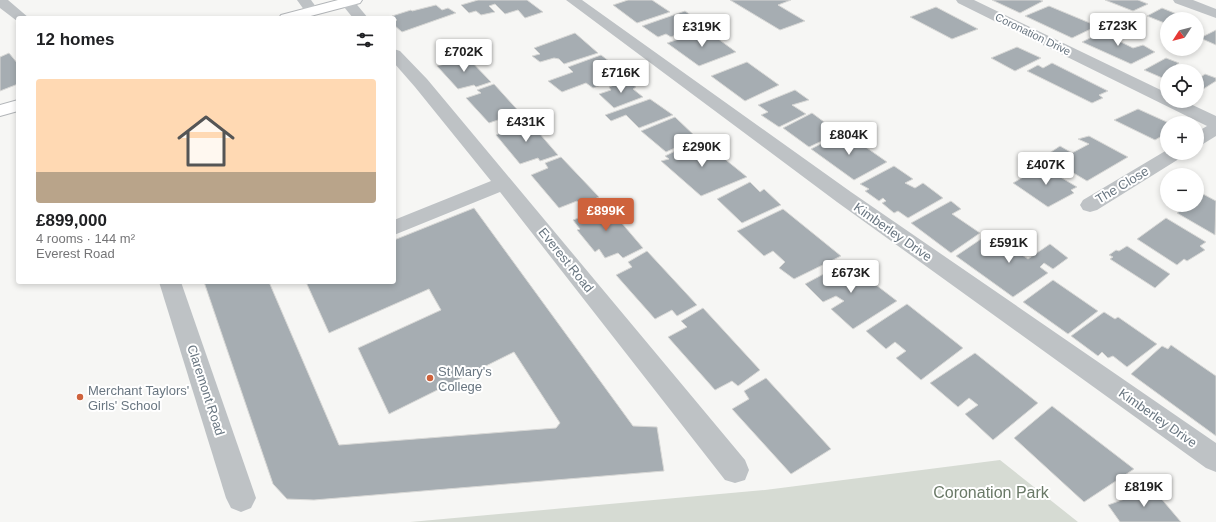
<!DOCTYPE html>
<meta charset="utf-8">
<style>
body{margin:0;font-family:Arial,sans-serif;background:#f6f6f6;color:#202124;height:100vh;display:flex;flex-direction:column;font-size:15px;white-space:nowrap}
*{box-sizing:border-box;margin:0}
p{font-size:13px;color:#757577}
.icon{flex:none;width:22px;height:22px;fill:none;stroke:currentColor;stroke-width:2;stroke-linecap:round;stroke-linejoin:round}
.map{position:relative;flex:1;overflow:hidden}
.panel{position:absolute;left:16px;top:16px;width:380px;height:268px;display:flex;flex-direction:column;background:#fff;border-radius:4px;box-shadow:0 2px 6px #0003}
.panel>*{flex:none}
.needle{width:26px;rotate:234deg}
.fabs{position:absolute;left:1160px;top:12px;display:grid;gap:8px}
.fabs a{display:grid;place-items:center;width:44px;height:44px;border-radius:50%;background:#fff;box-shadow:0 2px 6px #0003;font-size:20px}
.price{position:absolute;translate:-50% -34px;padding:0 9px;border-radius:4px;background:#fff;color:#222;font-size:13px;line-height:26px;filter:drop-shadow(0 1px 2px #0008)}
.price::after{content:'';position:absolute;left:50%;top:24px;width:12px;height:9px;margin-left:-6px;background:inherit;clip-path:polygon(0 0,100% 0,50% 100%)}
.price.on{background:#ce623c;color:#fff}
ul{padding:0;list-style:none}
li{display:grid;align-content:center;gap:8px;height:212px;padding:0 20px}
li span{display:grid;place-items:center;height:124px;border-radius:4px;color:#555}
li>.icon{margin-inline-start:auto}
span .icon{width:72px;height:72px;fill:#fffc;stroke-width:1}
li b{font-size:17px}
h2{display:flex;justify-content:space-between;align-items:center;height:48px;padding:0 20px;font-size:17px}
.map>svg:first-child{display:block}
.green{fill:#d6dbd3}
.building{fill:#a6adb2;stroke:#d8d8d6}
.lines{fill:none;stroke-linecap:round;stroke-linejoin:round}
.highway-casing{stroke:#b2b5b8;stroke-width:2}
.minor{fill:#bec2c5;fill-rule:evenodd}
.highway{fill:#fff;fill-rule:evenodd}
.poi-dot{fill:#ce623c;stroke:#fff;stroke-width:1.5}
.labels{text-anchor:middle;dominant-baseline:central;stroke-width:4;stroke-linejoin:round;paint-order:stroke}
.far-street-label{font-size:11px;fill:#697681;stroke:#fff}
.street-label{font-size:13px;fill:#697681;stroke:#fff}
.poi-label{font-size:13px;fill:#697681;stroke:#fff;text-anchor:start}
.near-park-label{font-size:16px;fill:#6a7967;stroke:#fff}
</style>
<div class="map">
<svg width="1216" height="522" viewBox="0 0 1216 522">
<rect width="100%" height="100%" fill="#f6f6f4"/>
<!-- green -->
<path class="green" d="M1000,460l78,62h-668l355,-32z"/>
<!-- building -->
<g class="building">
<path d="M478,0h49l16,12 -18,6 -7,-8 -13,4 -10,-10 -6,2 6,6 -14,3 -5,-4 -7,2 -8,-8z"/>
<path d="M628,0h24l18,12 -33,11 -24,-18z"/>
<path d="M730,0h61l-13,5 27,16 -25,9z"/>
<path d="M992,0h48l3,1 -23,12z"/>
<path d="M1105,0h33l10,4 -15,7z"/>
<path d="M436,5l6,5 6,-2 8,5 -54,19 -8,-7v-4l3,-1 -5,-4 19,-6 1,1z"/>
<path d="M1049,6l48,20 -25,12 -47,-22z"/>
<path d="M936,7l42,22 -26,10 -42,-22z"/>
<path d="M1162,8l27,11h-22v5l-20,-8z"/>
<path d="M685,11l7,5 -8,3 12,7 -25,11 -5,-3 -8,3 -16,-11z"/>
<path d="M1108,29l11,5 -6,4 20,10 10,-3 12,7 -24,12 -49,-22z"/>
<path d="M706,30l30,22 -37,14 -32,-23z"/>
<path d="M1216,30v15l-16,-7z"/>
<path d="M575,33l23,20 -34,11 -5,-5 -5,-1 -14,4 -8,-6 8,-2 -6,-6z"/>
<path d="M1017,47l24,11 -26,13 -24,-13z"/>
<path d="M9,53l9,11v20l-18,7v-34z"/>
<path d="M465,55l26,27 -15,5 -2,-2 -16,4 -21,-23 16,-4 -3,-3z"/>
<path d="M601,55l9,7 -4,1 9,7 3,-1 7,7 -32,12 -7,-5 -24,9 -14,-11 25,-9 -5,-5z"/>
<path d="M1166,58l13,5 -3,2 12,6h-21v9l-23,-10z"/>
<path d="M747,62l32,23 -34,16 -34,-25z"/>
<path d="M1052,63l56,28 -9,4 4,3 -11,5 -65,-32 11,-6 5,3z"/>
<path d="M1205,74l11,4v3l-19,12v-18l4,2z"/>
<path d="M627,80l9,7 -3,2 10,8 -29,11 -15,-14 12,-4 -2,-3z"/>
<path d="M494,84l29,32 -16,6 -3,-4 -15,5 -23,-25 15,-5 -4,-3z"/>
<path d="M795,90l14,10 -17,5 14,9 -27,13 -18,-12 7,-3 -10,-7z"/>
<path d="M650,99l23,16 -34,13 -13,-13 -15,6 -6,-6z"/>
<path d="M1138,109l31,14h-2v10l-12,7 -41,-20z"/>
<path d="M812,113l27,20 -30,14 -26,-19z"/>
<path d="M675,117l22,21 -31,14 -25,-21z"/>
<path d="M526,118l32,37 -18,6 -2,-3 -18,6 -24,-29 16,-7 -2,-4z"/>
<path d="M844,132l43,30 -33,18 -43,-31z"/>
<path d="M1089,136l39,21 -41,24 -42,-25 15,-10 12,7 17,-9 -11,-5z"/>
<path d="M700,139l47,38 -46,19 -40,-35 8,-2 -4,-3z"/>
<path d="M561,157l38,40 -18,8 -4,-4 -18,7 -28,-33 17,-7 -3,-5z"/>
<path d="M894,166l19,13 -8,4 10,5 8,-5 20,15 -35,20 -10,-7 -4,2 -12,-10 4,-2 -3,-3 -4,3 -14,-10 4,-2 -9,-5z"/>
<path d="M1042,166l35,21 -6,3 3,3 -26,14 -35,-24z"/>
<path d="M750,182l10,10 4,-3 17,16 -39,18 -25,-24z"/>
<path d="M1203,194l13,7 -1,34 -38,-22 11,-8h9v-6z"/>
<path d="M602,200l41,48 -20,10 -5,-5 -13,5 -6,-9 -4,3 -18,-22 3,-1 -7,-9 16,-6 -5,-5z"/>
<path d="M951,201l10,8 -9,5 28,19 -29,20 -40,-30z"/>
<path d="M474,208l159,218 24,1 7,44 -350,29 -27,-1 -14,-15 -69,-202h65l70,163 217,-17 4,-5 -46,-71 -125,62 -31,-66 83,-38 -12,-21 -100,44 -23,-51h88v-42z"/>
<path d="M783,209l58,47 -47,23 -15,-11 6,-6 -12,-11 -9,5 -27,-25z"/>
<path d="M1166,218l40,24 -6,4 5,4 -18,11 -3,-2 -7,6 -40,-26z"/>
<path d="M990,233l38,26 22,-15 18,14 -15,11 -9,-6 -4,4 8,6 -35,24 -57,-41z"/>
<path d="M1127,246l43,28 -15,14 -45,-29 3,-2 -4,-2 7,-5 3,1z"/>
<path d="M647,251l50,54 -20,11 -5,-6 -17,9 -39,-44 16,-8 -4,-5z"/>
<path d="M846,262l51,39 -44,28 -22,-20 13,-8 -8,-5 -13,6 -18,-18z"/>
<path d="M1053,280l45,31 -30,23 -45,-32z"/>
<path d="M907,304l56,44 -42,32 -25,-22 10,-7 -11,-9 -9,7 -20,-18z"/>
<path d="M703,308l57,62 -22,16 -6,-5 -17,9 -47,-53 19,-10 -6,-6z"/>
<path d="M1104,312l11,7 3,-2 39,27 -30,23 -14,-11 -5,2 -6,-6 -4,4 -27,-20z"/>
<path d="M1171,345l45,31v60l-85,-62 31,-28 6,3z"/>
<path d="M975,353l63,50 -45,37 -28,-26 13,-9 -9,-7 -11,9 -28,-24z"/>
<path d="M766,378l65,71 -40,25 -59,-65 17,-10 -5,-8z"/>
<path d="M1052,406l82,63 -50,33 -70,-64z"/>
<path d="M1148,483l33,39h-61l-12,-17 36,-13 -6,-6z"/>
</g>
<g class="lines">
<defs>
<g id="highway">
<path d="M338,0h24l-2,3 -57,15h-24l2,-3z"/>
<path d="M18,100v11l-18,5v-11z"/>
</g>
</defs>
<!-- highway casing -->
<use href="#highway" class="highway-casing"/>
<!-- minor -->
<g class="minor">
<path d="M0,0h8l21,18h-11l-1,3 -17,-13z"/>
<path d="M297,0h14l8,11 -2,3h-10z"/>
<path d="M341,0h12l15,18h-15l-13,-16z"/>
<path d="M566,0h16l269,192 365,251v29l-10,-4 -369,-266z"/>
<path d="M956,0h18l193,93v8h17l32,15v20l-13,8 -6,2v-14l10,-6 -249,-123z"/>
<path d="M1173,0h20l23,9v9l-41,-15z"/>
<path d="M394,49l6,2 27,28 318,381 4,10 -4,10 -10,3 -10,-3 -225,-288 -106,43v-15l97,-39 -76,-94 -21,-24z"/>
<path d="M1167,150v3h17l-2,4 -85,53 -7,2 -7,-2 -3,-5 3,-5z"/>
<path d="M159,282h22l75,216 -5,10 -10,4 -10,-4 -5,-10z"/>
</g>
<!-- highway -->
<use href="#highway" class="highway"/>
</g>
<!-- markers -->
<g class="poi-dot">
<circle cx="430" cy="378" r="4"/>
<circle cx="80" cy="397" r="4"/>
</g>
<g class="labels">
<!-- far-street labels -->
<g class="far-street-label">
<text transform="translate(1033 34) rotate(26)">Coronation Drive</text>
</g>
<!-- street labels -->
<g class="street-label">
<text transform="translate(1122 185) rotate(-31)">The Close</text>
<text transform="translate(893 232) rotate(35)">Kimberley Drive</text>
<text transform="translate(566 260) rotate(51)">Everest Road</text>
<text transform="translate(206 390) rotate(72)">Claremont Road</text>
<text transform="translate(1158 418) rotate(35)">Kimberley Drive</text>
</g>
<!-- poi labels -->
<g class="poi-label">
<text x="438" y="371">St Mary's<tspan x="438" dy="15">College</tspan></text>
<text x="88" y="390">Merchant Taylors'<tspan x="88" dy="15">Girls' School</tspan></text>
</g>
<!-- near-park labels -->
<g class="near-park-label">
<text x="991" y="492">Coronation Park</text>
</g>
</g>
</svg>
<div class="fabs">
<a><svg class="needle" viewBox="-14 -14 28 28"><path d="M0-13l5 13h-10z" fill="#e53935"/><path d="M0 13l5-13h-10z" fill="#757577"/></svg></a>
<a><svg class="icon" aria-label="locate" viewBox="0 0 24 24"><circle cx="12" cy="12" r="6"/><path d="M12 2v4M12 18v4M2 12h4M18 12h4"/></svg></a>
<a>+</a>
<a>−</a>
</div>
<b class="price" style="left:1118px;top:47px">£723K</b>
<b class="price" style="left:702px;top:48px">£319K</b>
<b class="price" style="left:464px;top:73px">£702K</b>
<b class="price" style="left:621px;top:94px">£716K</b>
<b class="price" style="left:526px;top:143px">£431K</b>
<b class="price" style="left:849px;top:156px">£804K</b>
<b class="price" style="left:702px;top:168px">£290K</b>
<b class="price" style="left:1046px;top:186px">£407K</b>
<b class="price on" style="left:606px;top:232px">£899K</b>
<b class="price" style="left:1009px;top:264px">£591K</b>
<b class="price" style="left:851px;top:294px">£673K</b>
<b class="price" style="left:1144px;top:508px">£819K</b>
<section class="panel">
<h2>12 homes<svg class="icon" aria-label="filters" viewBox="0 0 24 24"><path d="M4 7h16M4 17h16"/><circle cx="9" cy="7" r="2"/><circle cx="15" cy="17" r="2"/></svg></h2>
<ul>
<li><span style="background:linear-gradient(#ffd9b3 75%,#b9a48a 0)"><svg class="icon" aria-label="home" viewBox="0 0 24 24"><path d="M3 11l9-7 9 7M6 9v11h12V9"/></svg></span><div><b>£899,000</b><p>4 rooms · 144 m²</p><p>Everest Road</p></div></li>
</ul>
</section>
</div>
